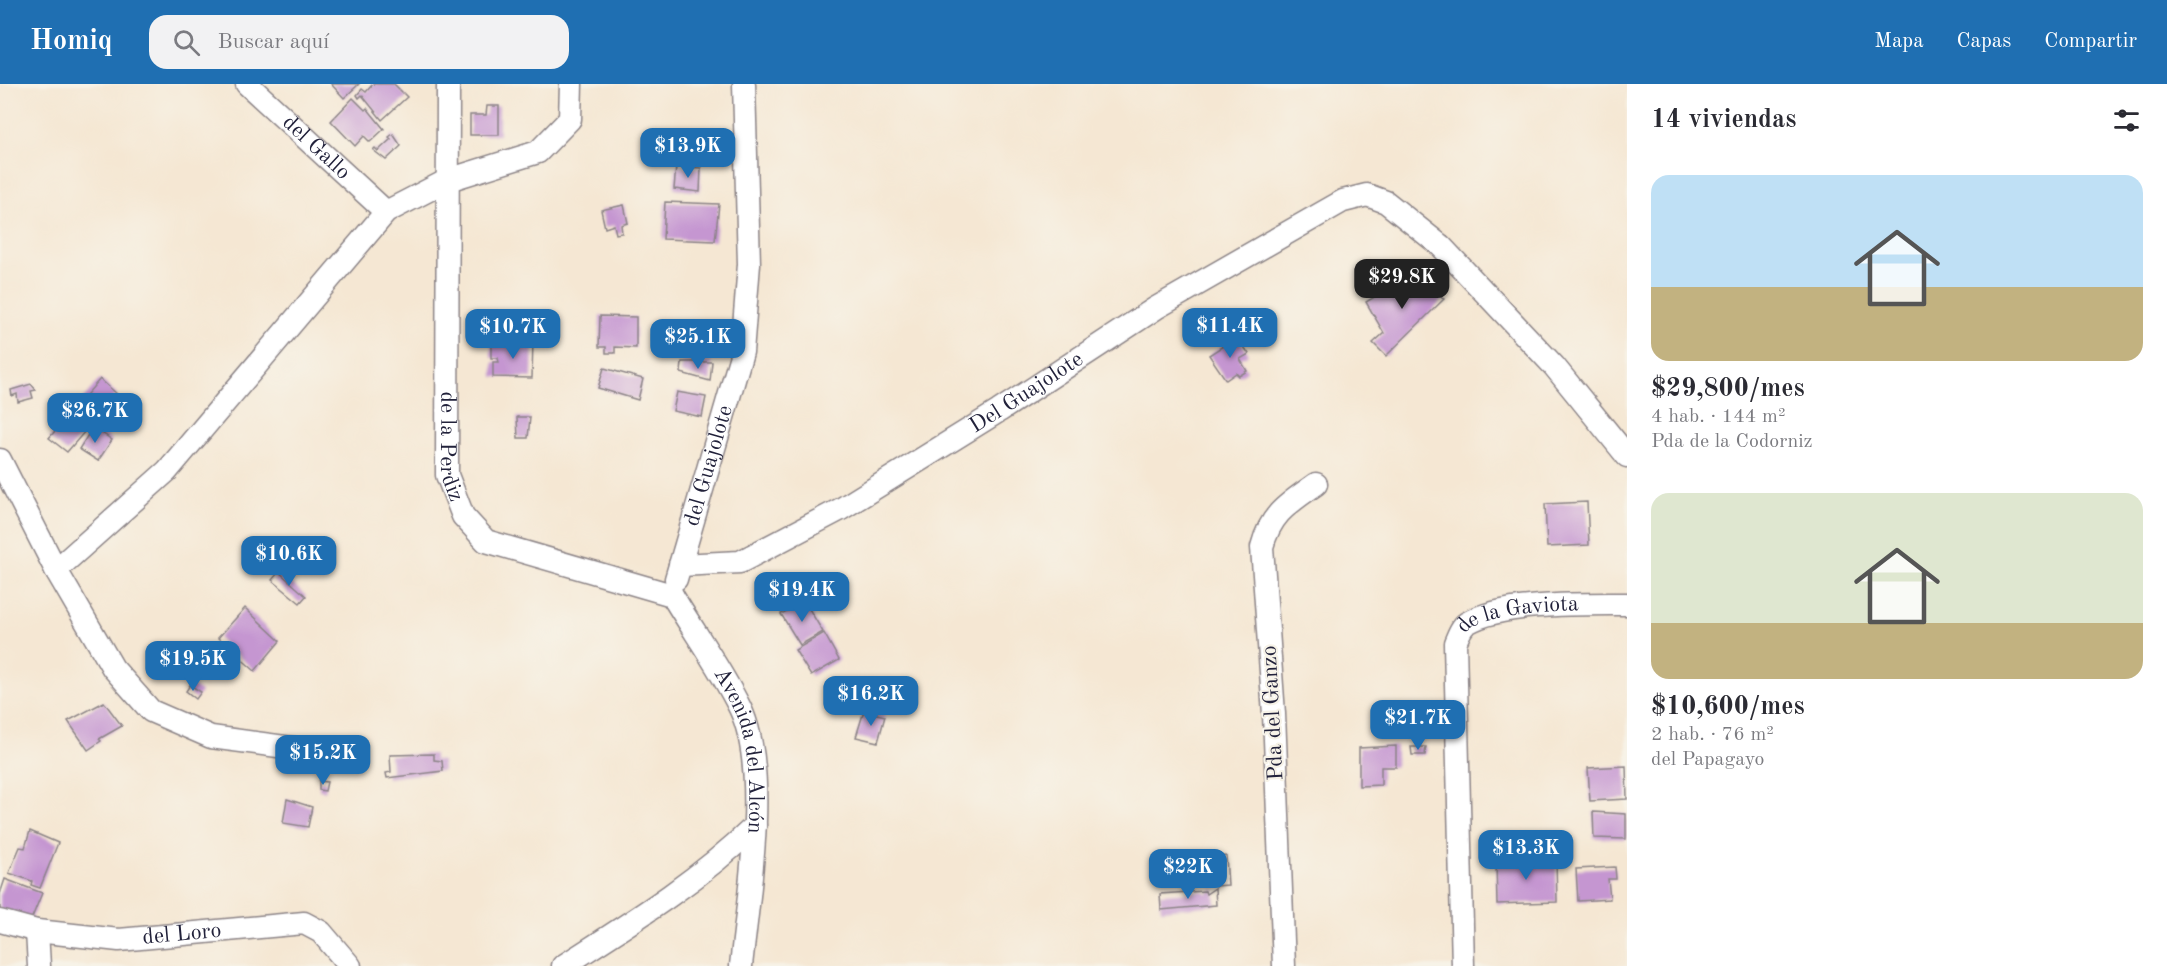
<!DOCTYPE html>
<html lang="es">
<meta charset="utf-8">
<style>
body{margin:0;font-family:"Old Standard TT",serif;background:#f2f2f3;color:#2b2b33;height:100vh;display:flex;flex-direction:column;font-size:22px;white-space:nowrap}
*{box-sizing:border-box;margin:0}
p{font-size:20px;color:#7c7c81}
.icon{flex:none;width:33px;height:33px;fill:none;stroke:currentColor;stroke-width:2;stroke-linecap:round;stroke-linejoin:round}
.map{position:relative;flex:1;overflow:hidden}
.details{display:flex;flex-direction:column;background:#fff;width:540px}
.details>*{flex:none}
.price{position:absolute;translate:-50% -51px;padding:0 14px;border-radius:12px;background:#1f6fb2;color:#fff;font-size:20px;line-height:39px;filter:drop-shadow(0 2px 3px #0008)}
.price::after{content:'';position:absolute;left:50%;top:36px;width:18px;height:14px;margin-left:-9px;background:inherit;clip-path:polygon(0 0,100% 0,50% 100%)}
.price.selected{background:#222;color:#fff}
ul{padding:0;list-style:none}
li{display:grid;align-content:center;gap:12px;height:318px;padding:0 24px}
li span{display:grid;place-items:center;height:186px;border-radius:18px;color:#555}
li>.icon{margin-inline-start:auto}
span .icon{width:108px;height:108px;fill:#fffc;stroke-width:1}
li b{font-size:26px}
h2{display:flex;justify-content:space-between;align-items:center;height:72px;padding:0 24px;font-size:26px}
header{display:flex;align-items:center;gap:36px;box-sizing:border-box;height:84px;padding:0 30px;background:#1f6fb2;color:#fff}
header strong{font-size:28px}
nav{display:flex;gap:33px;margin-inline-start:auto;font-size:21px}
.search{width:420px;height:54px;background:#f2f2f3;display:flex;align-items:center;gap:15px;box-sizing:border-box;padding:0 21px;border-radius:18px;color:#7c7c81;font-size:22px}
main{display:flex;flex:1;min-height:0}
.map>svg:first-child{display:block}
.building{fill:#c596d1}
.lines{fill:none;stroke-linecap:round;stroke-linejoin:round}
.minor-casing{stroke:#8c8487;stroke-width:25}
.minor{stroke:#fff;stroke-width:22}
.labels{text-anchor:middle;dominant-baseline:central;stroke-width:4.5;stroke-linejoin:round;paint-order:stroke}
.street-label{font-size:22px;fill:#22223b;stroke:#f7f3e8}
</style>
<header>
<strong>Homiq</strong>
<div class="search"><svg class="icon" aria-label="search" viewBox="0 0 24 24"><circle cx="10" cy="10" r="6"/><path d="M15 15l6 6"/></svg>Buscar aquí</div>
<nav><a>Mapa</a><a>Capas</a><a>Compartir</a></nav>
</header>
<main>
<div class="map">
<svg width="1627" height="882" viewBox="0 0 1627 882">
<rect width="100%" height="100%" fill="#f7f3e8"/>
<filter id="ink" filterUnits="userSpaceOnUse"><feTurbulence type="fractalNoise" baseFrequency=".0167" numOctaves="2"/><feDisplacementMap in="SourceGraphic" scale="12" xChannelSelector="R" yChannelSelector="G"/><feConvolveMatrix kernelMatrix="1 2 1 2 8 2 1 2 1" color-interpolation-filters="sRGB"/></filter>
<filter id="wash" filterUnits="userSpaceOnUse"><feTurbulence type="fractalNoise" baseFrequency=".008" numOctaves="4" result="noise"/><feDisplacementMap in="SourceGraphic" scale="24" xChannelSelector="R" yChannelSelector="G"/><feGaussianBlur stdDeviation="1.35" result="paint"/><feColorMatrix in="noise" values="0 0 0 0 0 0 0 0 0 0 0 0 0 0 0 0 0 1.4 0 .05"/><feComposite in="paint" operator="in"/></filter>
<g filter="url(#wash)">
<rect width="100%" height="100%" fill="#f5e7d3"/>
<g id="blocks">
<!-- building -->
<g class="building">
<path d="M331,0h28l-15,14z"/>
<path d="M373,0h21l13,13 -25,23 -20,-25 -3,3 -2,-3 5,-6 4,3z"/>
<path d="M353,14l12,12 2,-2 17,21 -14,13 -6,-6 -9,10 -24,-25z"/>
<path d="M487,22h12v29h-29v-20h16z"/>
<path d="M393,50l8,12 -15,14 -13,-10 2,-2 3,3 13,-12 -2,-2z"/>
<path d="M676,82l25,2 -1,24 -26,-3z"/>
<path d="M665,118l54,2 -4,37 -52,-2z"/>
<path d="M624,121l4,18 -7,2 1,8 -6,1 -2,-9 -9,3 -4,-18z"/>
<path d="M1416,188l10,14 3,-2 15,15 -58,57 -13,-13 11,-10 -18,-31z"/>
<path d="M600,232l36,1v31l-21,-1v6h-9v-6h-7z"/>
<path d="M652,246h8l1,11h-9z"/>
<path d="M1237,253l12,17 -9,5 7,12 -8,5 -3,-3 -10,7 -17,-25z"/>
<path d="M512,256h21l-1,38 -39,-1v-15h6l-1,-4h-7v-13l21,-1z"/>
<path d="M682,278h30l-2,19 -29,-8z"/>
<path d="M604,284l39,11 -5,21 -40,-12z"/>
<path d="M100,295l17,15 -50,58 -18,-14z"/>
<path d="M31,300l5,6 -5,1 2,7 -15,4 -1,-8 -5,2 -1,-6z"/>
<path d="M677,308l29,5 -4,20 -29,-6z"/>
<path d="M517,333h13l-2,21h-10z"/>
<path d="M93,343l19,13 -14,21 -19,-12z"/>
<path d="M1587,418l2,43 -42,2 -2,-43z"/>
<path d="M279,488l27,24 -6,7 -28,-23z"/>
<path d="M805,518l18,30 -23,13 -19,-31z"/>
<path d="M245,524l35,33 -25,30 -37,-33z"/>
<path d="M824,549l15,27 -28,16 -16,-26z"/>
<path d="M190,601l11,7 -5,7 -10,-8z"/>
<path d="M104,618l18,24 -23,13 2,2 -13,9 -20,-29z"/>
<path d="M864,627l21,5 -7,26 -22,-5z"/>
<path d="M1396,662v21h-15v18l-22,1v-38z"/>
<path d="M1411,663h15l-1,8h-13z"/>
<path d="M434,670v6l8,1 1,10 -56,7 -1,-5 5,-1 -1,-17z"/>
<path d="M1626,682l1,33 -37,2 -2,-33z"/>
<path d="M319,697l8,1 -2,9 -6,-1z"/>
<path d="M287,715l25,8 -4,20 -25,-4z"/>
<path d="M1593,728l33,2v25l-32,-1z"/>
<path d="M30,747l28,12 -18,45 -9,-3 1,-4 -23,-8 11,-26 5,1z"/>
<path d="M1205,771l2,20 -18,2 -2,-21z"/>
<path d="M1226,772l2,29 -12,1 -1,-29z"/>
<path d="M1556,775l1,43 -60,2 -1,-43z"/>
<path d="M1615,783l1,12h-8l2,20 -32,2 -2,-32z"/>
<path d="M5,795l37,14 -11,27 -31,-10v-16z"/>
<path d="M1215,804l1,17 -55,5 -1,-16 45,-3 1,3z"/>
</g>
</g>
</g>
<g filter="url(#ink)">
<use href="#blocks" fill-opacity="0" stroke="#8c8487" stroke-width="1.5"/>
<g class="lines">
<defs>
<g id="minor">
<path id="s1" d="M247,0l139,128"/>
<path id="s2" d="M448,0l-1,391 16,41 23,25 186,54"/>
<path d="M0,376l56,110 57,98 38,43 60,26 119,16"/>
<path id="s3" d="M680,481l60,-3 101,-53 158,-98 157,-103 187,-107 24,-6 19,7 55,44 113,120 73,90"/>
<path d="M56,486l111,-99 219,-259 62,-32 90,-28 32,-33 1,-35"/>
<path id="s4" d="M676,495l66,-227 7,-88 -5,-180"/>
<path id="s5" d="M672,511c22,37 49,74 68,113 30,62 8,190 1,258"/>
<path id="s6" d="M0,837l37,10 82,9 185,-17 17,9 29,34"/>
<path d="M37,847l2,35"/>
<path d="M563,882c67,-43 134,-84 192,-140"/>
<path d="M1284,882l-10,-252 -12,-167c9,-34 26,-43 54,-63"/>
<path id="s7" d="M1463,882l-8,-323c3,-7 6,-16 12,-20 35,-21 119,-19 160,-19"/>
</g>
</defs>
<!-- minor casing -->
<use href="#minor" class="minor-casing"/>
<!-- minor -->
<use href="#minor" class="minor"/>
</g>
</g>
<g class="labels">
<!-- street labels -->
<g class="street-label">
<text stroke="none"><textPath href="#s1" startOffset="94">del Gallo</textPath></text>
<text stroke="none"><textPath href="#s3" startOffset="393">Del Guajolote</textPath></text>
<text stroke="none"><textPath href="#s2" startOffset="363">de la Perdiz</textPath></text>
<text stroke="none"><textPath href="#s4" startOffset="118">del Guajolote</textPath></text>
<text stroke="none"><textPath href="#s7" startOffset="399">de la Gaviota</textPath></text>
<text transform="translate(1273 629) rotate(-93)">Pda del Ganzo</text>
<text stroke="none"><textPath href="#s5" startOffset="174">Avenida del Alcón</textPath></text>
<text stroke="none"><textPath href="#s6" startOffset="184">del Loro</textPath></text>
</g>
</g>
</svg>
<b class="price" style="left:688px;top:95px">$13.9K</b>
<b class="price selected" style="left:1402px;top:226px">$29.8K</b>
<b class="price" style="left:1230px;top:275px">$11.4K</b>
<b class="price" style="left:513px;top:276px">$10.7K</b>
<b class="price" style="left:698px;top:286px">$25.1K</b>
<b class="price" style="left:95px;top:360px">$26.7K</b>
<b class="price" style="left:289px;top:503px">$10.6K</b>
<b class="price" style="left:802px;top:539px">$19.4K</b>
<b class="price" style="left:193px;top:608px">$19.5K</b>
<b class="price" style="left:871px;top:643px">$16.2K</b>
<b class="price" style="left:1418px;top:667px">$21.7K</b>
<b class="price" style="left:323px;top:702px">$15.2K</b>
<b class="price" style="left:1526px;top:797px">$13.3K</b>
<b class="price" style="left:1188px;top:816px">$22K</b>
</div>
<section class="details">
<h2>14 viviendas<svg class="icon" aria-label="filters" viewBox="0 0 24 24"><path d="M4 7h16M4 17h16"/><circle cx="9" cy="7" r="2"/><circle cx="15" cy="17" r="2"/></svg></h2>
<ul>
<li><span style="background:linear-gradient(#bfe0f5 60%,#c2b280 0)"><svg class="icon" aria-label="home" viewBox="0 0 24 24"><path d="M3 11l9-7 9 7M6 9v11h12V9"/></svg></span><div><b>$29,800/mes</b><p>4 hab. · 144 m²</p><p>Pda de la Codorniz</p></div></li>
<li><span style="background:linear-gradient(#dfe7d0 70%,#c2b280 0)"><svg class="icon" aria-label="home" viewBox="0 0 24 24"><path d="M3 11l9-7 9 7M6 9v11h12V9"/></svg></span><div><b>$10,600/mes</b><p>2 hab. · 76 m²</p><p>del Papagayo</p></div></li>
</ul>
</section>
</main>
